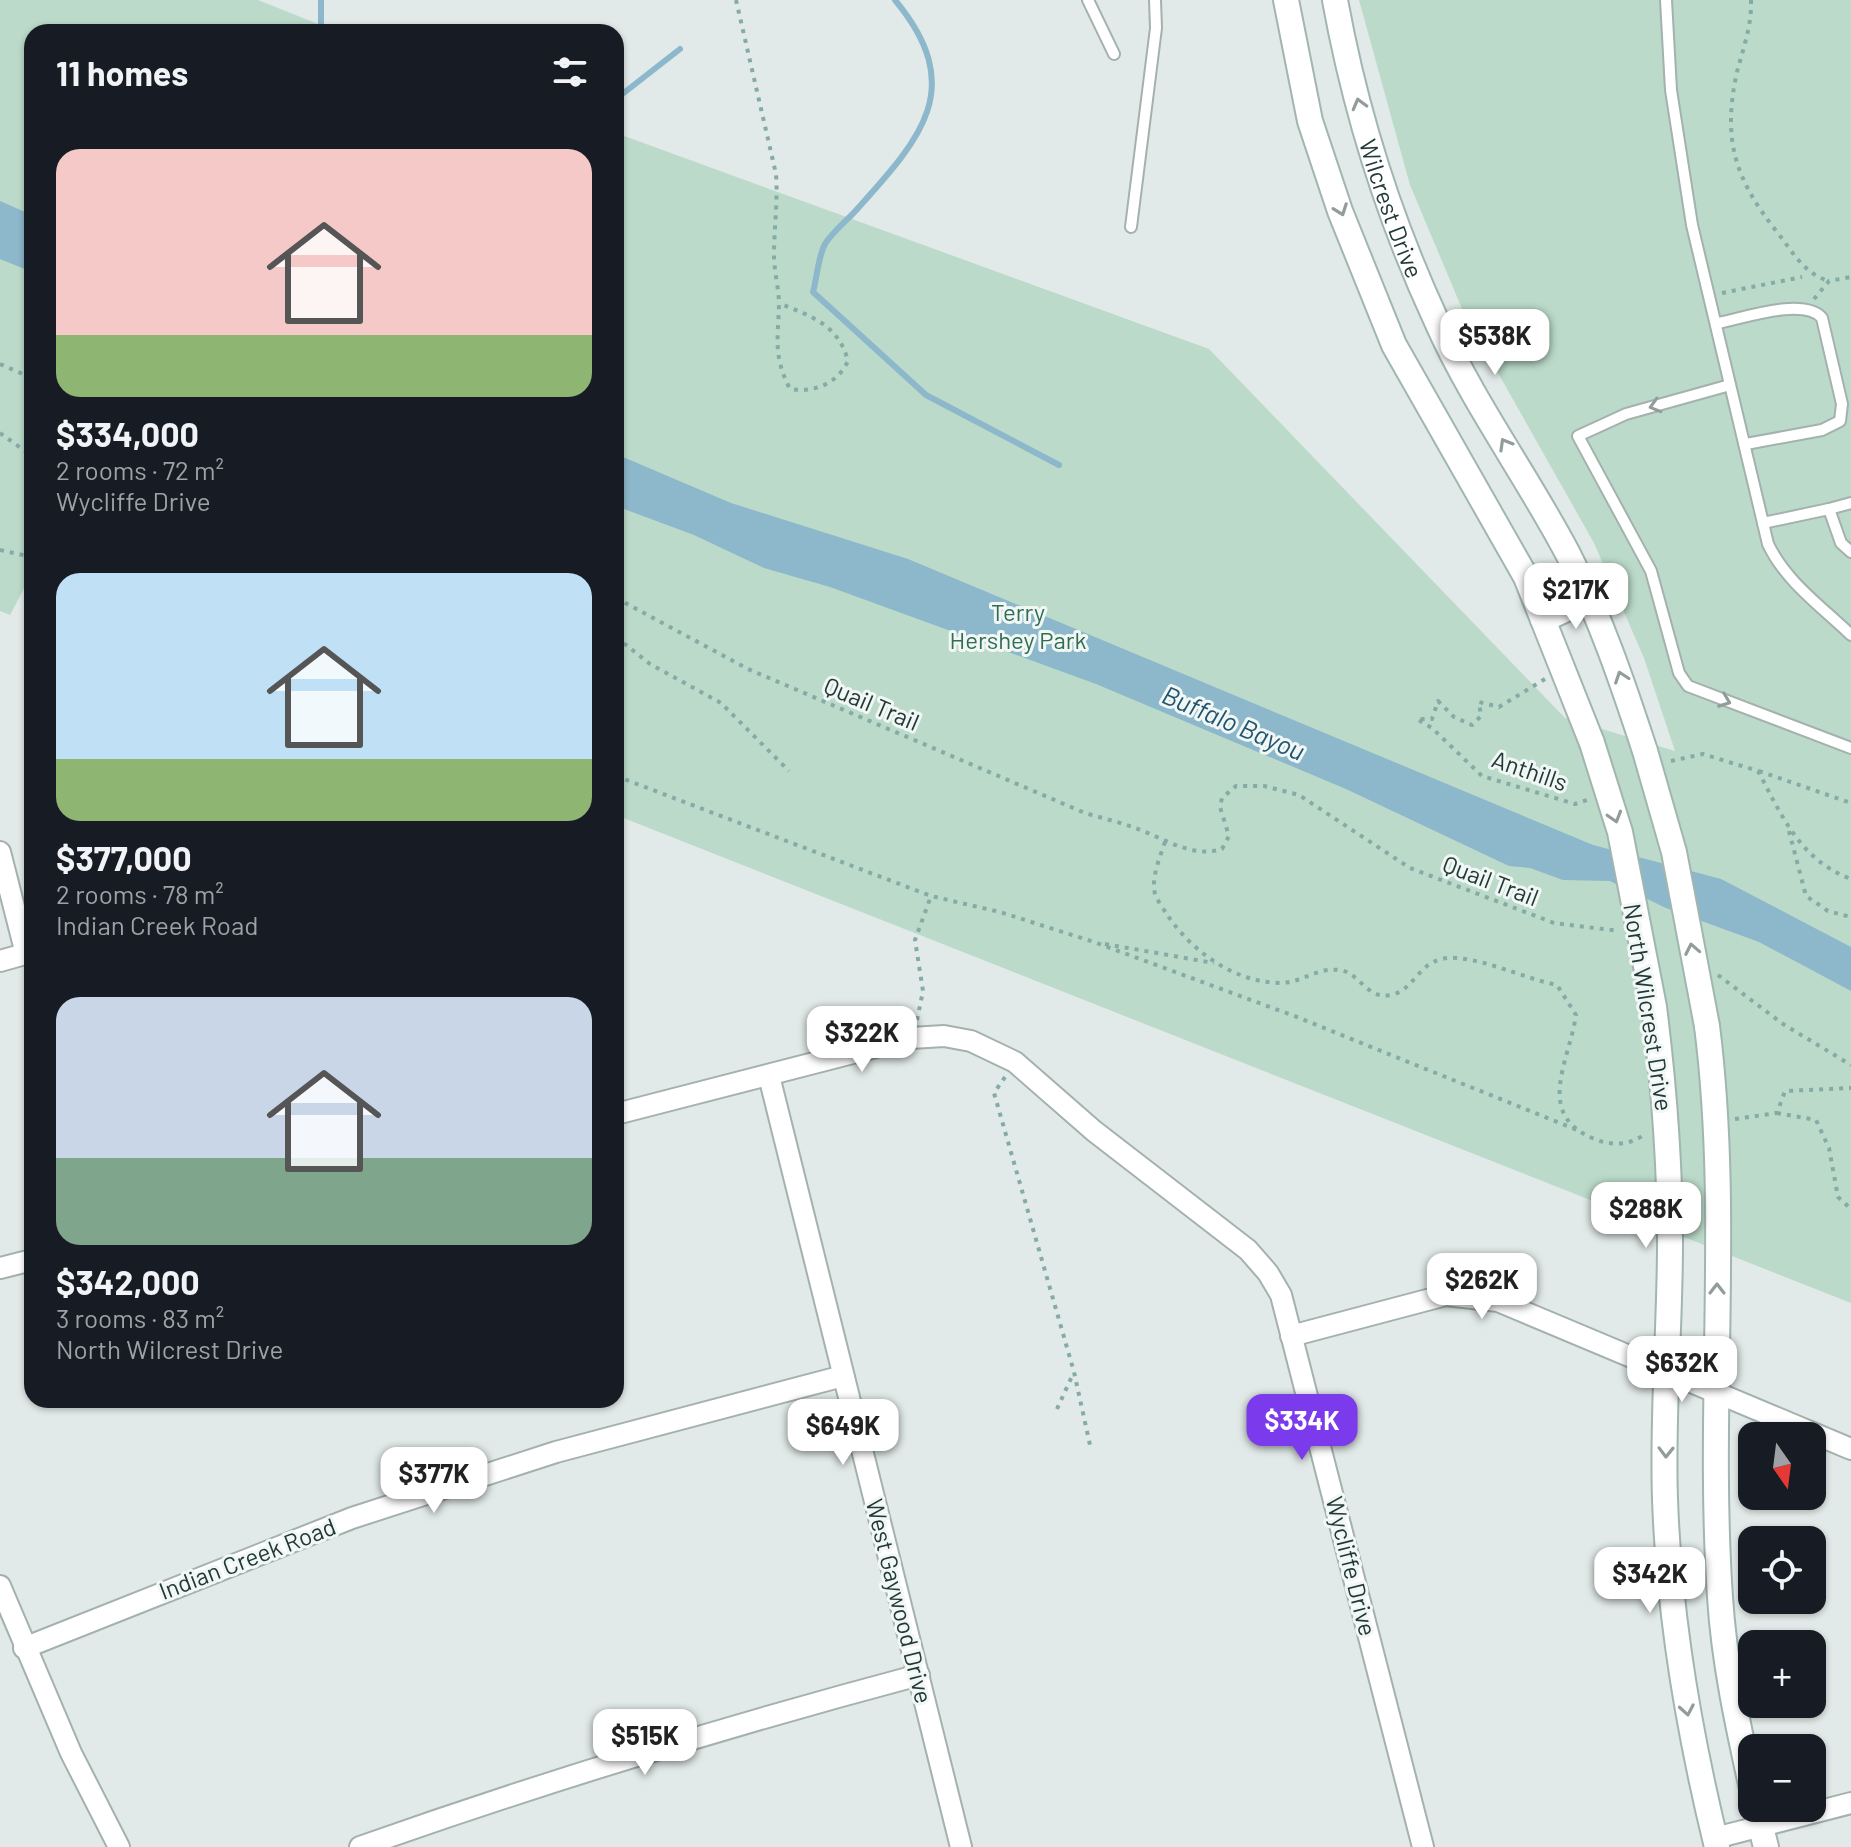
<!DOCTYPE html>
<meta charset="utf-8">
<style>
body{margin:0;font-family:Barlow,sans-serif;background:#20242c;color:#f1f3f6;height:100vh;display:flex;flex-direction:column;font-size:30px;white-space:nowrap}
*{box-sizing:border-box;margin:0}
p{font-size:26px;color:#9ea1a6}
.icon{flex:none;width:44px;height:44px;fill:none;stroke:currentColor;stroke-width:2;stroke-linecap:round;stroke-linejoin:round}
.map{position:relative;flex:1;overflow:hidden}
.side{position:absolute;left:24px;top:24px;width:600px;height:1384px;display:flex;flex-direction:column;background:#171b24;border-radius:24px;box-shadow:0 2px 6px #0004}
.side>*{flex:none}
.needle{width:52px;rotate:166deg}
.controls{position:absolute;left:1738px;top:1422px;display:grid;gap:16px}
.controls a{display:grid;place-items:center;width:88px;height:88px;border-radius:16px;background:#171b24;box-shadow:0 2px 6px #0004;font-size:40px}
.price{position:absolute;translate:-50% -68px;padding:0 18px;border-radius:16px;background:#fff;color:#222;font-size:26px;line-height:52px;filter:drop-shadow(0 2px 4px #0008)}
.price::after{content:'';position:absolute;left:50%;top:48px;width:24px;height:18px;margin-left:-12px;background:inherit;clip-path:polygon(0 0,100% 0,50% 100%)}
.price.selected{background:#7c3aed;color:#fff}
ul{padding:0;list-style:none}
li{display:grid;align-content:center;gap:16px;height:424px;padding:0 32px}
li span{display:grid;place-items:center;height:248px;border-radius:24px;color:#555}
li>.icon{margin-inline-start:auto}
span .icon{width:144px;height:144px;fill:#fffc;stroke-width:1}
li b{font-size:34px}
h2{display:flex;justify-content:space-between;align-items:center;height:96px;padding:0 32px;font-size:34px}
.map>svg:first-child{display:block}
.green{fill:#bbdac9}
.water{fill:#8db7cb}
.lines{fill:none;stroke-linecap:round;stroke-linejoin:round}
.stream{stroke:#8db7cb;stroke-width:6}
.lane-casing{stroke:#a4b1af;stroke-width:14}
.street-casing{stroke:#a4b1af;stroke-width:24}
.secondary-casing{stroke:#a1b5b1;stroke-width:28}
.path{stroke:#84aba6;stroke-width:4;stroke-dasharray:4 6;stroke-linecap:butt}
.lane{stroke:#fff;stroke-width:10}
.street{stroke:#fff;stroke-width:20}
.secondary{stroke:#fff;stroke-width:24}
.secondary-bridge-casing{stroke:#a1b5b1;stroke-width:28;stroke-linecap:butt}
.secondary-bridge{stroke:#fff;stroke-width:24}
.oneway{stroke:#919c9b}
.labels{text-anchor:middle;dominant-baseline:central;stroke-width:6;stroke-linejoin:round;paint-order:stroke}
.street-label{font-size:24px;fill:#233937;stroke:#f1f7f5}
.park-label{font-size:24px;fill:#306d52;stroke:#f1f7f5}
.water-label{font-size:26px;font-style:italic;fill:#225570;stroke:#f1f7f5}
</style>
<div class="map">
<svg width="1851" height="1847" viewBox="0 0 1851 1847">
<rect width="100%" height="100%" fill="#e1eae8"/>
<!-- green -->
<g class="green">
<path d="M0,0h258l80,32h-306v553l-5,-2 -17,32 -10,-4z"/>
<path d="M1359,0h492v1303l-1235,-488v-682l593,216 356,369 110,33 -31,-93 -50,-115 -131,-232 -53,-126z"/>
</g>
<!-- water -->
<g class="water">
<path d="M0,201l32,14v57l-32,-13z"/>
<path d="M616,454l115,49 177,56 685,286 128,34 130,68v44l-92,-49 -93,-34 -56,-27 -47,-1 -33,-12 -21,-2 -163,-77 -250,-105 -266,-97 -66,-19 -70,-33 -78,-29z"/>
</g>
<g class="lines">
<!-- stream -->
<g class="stream">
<path d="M321,0v32"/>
<path d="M895,0c72,87 27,137 -36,207 -10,12 -26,24 -34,37 -7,13 -8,34 -12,48l113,103 133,70"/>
<path d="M616,99l64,-50"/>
</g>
<defs>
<g id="lane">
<path d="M1088,0l26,54"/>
<path d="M1666,0l5,90 21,135 76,319c18,38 53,62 83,91"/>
<path d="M1131,227l25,-199 -1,-28"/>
<path d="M1718,323c26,-5 86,-26 104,-5l20,86 -2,17 -18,9 -76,14"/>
<path d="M1730,385l-104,29 -48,22 73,135 28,102 9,13 163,62"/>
<path d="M1829,509l22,-6"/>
<path d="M1763,523l66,-14 12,34 10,9"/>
</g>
<g id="street">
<path d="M0,852l26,102"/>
<path d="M0,961l32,-9"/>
<path d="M769,1076l192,771"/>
<path d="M616,1114l295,-76 33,-2 27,5 44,21 79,69 154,119 20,23 13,22 142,552"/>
<path d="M0,1268l32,-8"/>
<path d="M1291,1336l155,-41 52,6 353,148"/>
<path d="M0,1586l71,167 48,94"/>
<path d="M24,1648l328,-130 204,-66 287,-76"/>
<path d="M1715,1838l136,-35"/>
<path d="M360,1847c184,-65 371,-122 559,-172"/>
</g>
<g id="secondary">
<path d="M1286,0l24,121 30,90 54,134 132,232 66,166"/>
<path id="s1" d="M1335,0c20,110 55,221 102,322 36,81 90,154 131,232 32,62 55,130 77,197"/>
<path d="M1543,620l45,-21"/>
<path d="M1654,1007c10,79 16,157 16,236 0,85 -8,171 -5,256 4,118 24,234 52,348"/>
<path d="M1707,1026c24,189 0,381 13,571 4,65 18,129 32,192"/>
<path d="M1756,1808l10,39"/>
</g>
</defs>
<!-- lane casing -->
<use href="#lane" class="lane-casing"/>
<!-- street casing -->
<use href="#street" class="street-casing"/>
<!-- secondary casing -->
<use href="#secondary" class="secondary-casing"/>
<!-- path -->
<g class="path">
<path d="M736,0l40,174c2,28 -2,54 -2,81 0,17 5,33 5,50 -1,34 -6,51 11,84 24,4 47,-5 58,-28 -10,-37 -36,-44 -69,-58"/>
<path d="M1751,0c1,25 -8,49 -14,72 -15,68 -2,107 40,160 16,20 27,42 52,49"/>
<path d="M1722,293l80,-16"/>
<path d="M1814,299l15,-18 22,-4"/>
<path d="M0,364l32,14"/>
<path d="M0,433l32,23"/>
<path d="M0,550l32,7"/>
<path d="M616,598l132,71 337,144c17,5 34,9 50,15 27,9 57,31 87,21l7,-13 -9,-29 2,-9 14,-12h28l35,9 111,73 144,55 65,8"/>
<path d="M616,637l34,27 71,39 68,68"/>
<path d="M1545,679l-46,28 -20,-5 2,14 -9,9 -18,-8 -16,-16 -6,18h-15l15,9 50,48 93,28 12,-4"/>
<path d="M1671,761l32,-7 55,17c24,45 42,89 93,108"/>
<path d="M1759,771l92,32"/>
<path d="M616,776l315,120 69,16 94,30 203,75 280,113"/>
<path d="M1789,831l17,65 22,15 23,6"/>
<path d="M1165,842c-5,15 -12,31 -11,47 1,9 9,19 14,27 25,36 66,66 112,67 21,0 38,-16 59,-13 21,2 27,30 52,25 27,-6 27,-40 66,-37 34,3 66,20 100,27l19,30c-7,48 -43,101 21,125 16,6 34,5 48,-6"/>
<path d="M1105,944l109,19"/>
<path d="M1718,975l65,49 68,41"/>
<path d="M917,1020l6,-29 -8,-51 16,-44"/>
<path d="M1005,1077l-11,16 80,279 16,73"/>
<path d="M1777,1113l39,7 13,28 9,49 13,12"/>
<path d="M1735,1119l42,-6 8,-22 66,-3"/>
<path d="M1057,1409l16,-35"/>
</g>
<!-- lane -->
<use href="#lane" class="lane"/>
<!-- street -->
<use href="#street" class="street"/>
<!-- secondary -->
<use href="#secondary" class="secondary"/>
<defs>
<g id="secondary-bridge">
<path d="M1592,743l28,89 34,175"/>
<path d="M1645,751l29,101 33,174"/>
</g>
</defs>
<!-- secondary-bridge casing -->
<use href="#secondary-bridge" class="secondary-bridge-casing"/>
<!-- secondary-bridge -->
<use href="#secondary-bridge" class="secondary-bridge"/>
</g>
<!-- one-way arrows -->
<defs><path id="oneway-chevron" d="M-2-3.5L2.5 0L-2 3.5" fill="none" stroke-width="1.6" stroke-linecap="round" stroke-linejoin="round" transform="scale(2)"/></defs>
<g class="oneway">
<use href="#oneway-chevron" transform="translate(1359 104) rotate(-105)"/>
<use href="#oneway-chevron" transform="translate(1341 210) rotate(70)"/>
<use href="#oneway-chevron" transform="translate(1655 406) rotate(164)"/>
<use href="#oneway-chevron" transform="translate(1505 444) rotate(-120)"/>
<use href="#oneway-chevron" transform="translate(1621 677) rotate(-109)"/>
<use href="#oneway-chevron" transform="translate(1725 701) rotate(21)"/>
<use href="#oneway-chevron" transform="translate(1615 817) rotate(73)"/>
<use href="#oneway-chevron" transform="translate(1692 949) rotate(-101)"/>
<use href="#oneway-chevron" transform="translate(1717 1289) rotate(-90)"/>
<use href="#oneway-chevron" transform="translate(1666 1452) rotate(91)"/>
<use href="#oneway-chevron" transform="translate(1687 1710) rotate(80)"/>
</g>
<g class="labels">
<!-- street labels -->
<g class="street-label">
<text stroke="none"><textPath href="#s1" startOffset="216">Wilcrest Drive</textPath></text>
<text transform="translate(872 703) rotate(23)">Quail Trail</text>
<text transform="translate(1530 770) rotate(19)">Anthills</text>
<text transform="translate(1491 880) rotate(21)">Quail Trail</text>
<text transform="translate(1649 1007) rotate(81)">North Wilcrest Drive</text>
<text transform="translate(247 1558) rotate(-21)">Indian Creek Road</text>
<text transform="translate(1352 1566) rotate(76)">Wycliffe Drive</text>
<text transform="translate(900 1601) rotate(76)">West Gaywood Drive</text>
</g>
<!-- park labels -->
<g class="park-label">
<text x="1018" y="611">Terry<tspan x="1018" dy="28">Hershey Park</tspan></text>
</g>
<!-- water labels -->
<g class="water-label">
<text transform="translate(1234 722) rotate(23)">Buffalo Bayou</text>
</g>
</g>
</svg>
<div class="controls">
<a><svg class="needle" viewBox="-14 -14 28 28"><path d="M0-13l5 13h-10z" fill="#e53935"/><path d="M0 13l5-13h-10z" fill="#9ea1a6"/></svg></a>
<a><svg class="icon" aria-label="locate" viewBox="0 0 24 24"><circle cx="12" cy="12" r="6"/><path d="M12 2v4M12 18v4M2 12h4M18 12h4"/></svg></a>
<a>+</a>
<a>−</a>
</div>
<b class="price" style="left:1495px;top:377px">$538K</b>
<b class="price" style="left:1576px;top:631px">$217K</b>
<b class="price" style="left:862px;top:1074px">$322K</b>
<b class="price" style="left:1646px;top:1250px">$288K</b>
<b class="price" style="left:1482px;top:1321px">$262K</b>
<b class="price" style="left:1682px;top:1404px">$632K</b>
<b class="price selected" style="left:1302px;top:1462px">$334K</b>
<b class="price" style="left:843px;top:1467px">$649K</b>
<b class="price" style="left:434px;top:1515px">$377K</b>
<b class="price" style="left:1650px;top:1615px">$342K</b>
<b class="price" style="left:645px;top:1777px">$515K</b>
<section class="side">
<h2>11 homes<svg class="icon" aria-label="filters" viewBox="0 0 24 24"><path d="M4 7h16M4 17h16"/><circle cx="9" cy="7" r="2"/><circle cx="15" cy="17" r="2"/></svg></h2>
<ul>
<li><span style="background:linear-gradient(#f6c9c9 75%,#8fb573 0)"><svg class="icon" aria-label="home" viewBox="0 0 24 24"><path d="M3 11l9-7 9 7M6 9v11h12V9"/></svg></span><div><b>$334,000</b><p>2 rooms · 72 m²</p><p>Wycliffe Drive</p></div></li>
<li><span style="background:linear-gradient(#bfe0f5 75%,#8fb573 0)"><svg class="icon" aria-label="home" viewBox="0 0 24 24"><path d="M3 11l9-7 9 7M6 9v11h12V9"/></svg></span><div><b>$377,000</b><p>2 rooms · 78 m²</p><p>Indian Creek Road</p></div></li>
<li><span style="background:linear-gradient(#c9d6e8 65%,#7fa58c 0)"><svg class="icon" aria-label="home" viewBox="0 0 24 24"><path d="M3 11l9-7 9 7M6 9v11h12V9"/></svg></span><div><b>$342,000</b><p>3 rooms · 83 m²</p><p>North Wilcrest Drive</p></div></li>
</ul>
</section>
</div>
